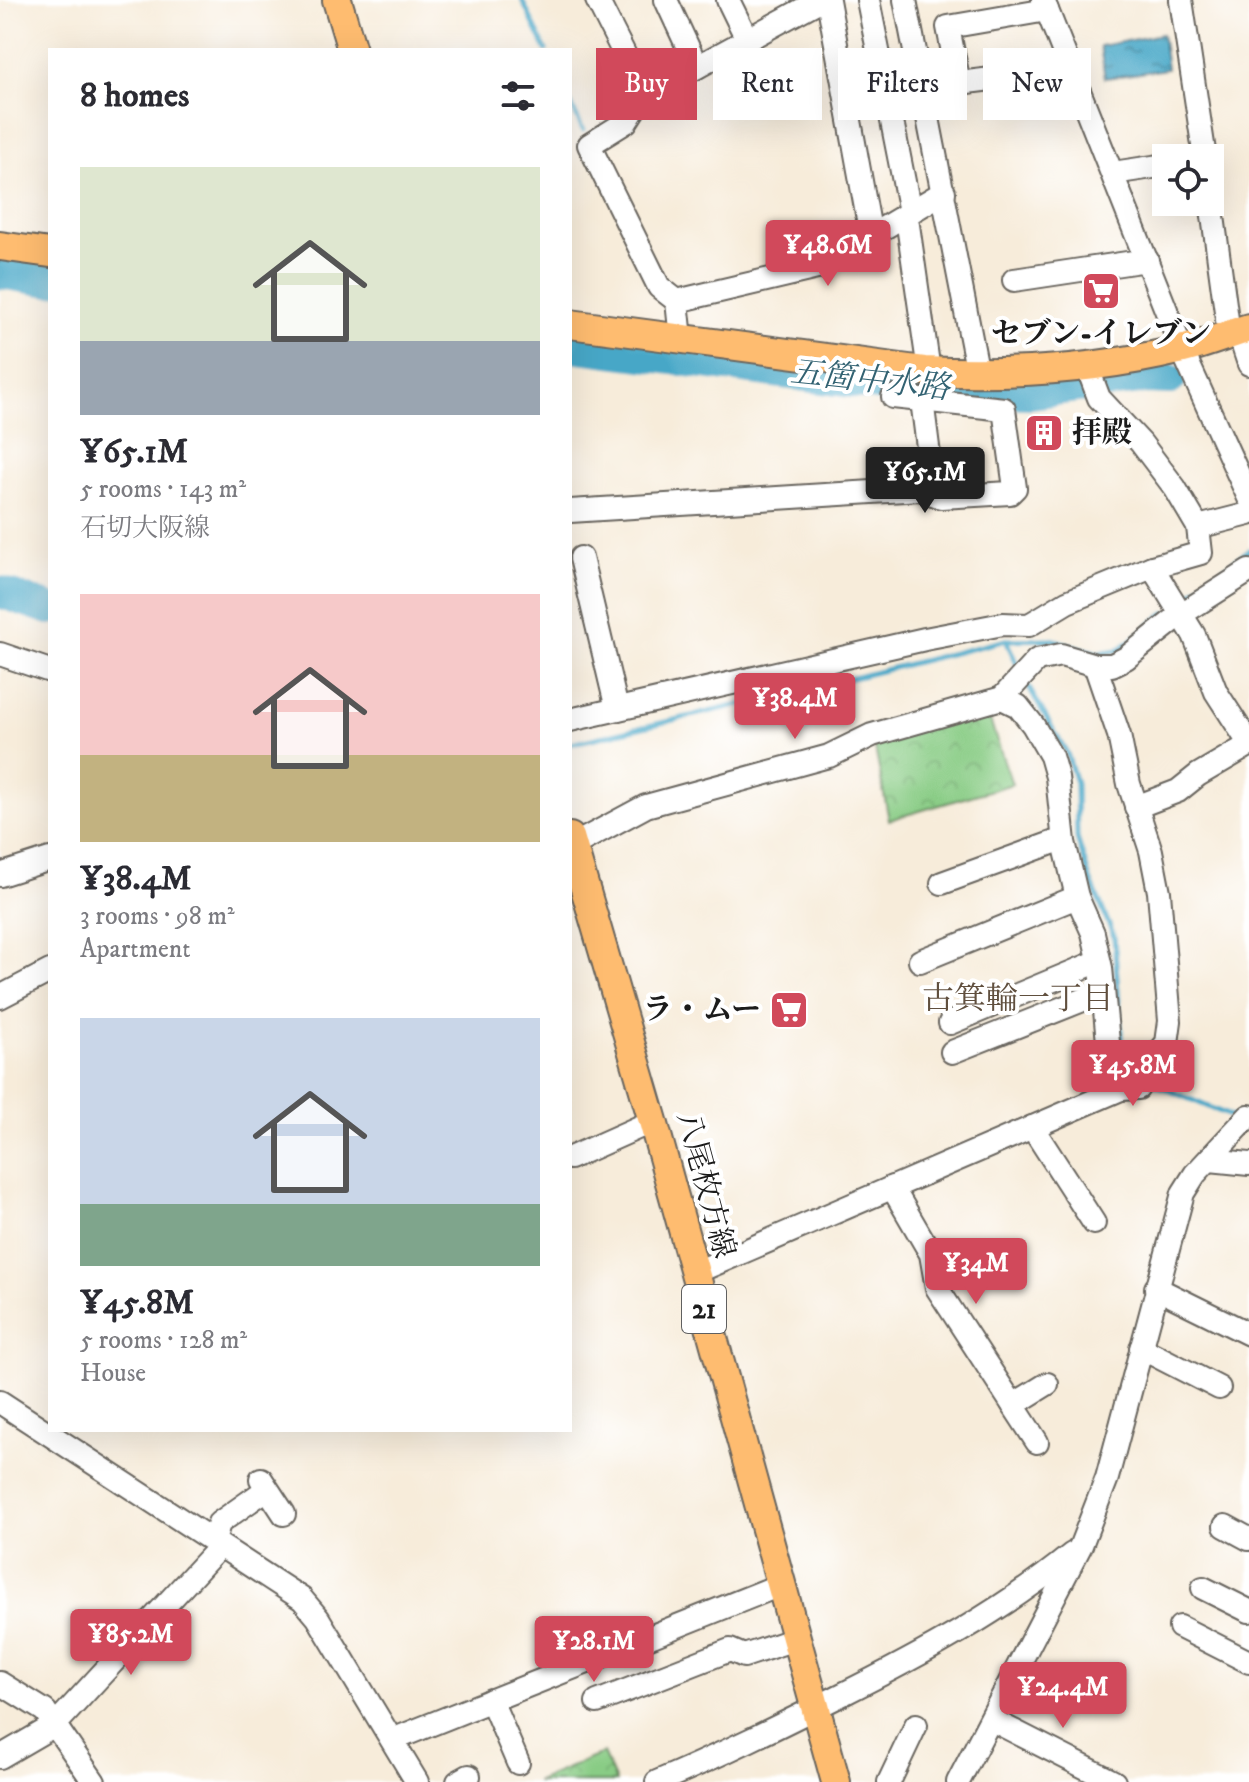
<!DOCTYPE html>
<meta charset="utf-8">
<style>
body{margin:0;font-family:"IM FELL DW Pica","Noto Serif JP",serif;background:#f7f7f7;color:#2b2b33;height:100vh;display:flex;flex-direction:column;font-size:30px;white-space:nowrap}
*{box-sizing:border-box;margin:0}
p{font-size:26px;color:#7c7c81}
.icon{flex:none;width:44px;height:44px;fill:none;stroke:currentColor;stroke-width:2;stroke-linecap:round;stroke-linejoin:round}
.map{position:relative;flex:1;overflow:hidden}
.details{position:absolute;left:48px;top:48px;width:524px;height:1384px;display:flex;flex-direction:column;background:#fff;border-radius:0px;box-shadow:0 8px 32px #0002}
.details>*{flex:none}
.top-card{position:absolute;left:596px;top:48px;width:532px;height:72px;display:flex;gap:16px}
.tools{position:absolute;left:1152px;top:144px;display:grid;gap:16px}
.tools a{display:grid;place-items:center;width:72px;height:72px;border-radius:0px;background:#fff;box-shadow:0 8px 32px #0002;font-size:40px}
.price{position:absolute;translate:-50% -68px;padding:0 18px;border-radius:8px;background:#d1495b;color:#fff;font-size:26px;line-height:52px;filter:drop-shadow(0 2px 4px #0008)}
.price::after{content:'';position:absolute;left:50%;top:48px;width:24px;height:18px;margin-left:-12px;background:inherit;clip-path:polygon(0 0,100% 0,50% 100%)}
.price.current{background:#222;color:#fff}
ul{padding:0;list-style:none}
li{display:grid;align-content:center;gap:16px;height:424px;padding:0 32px}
li span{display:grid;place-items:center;height:248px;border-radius:0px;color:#555}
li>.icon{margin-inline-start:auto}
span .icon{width:144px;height:144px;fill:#fffc;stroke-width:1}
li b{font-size:34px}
h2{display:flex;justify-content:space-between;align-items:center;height:96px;padding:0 32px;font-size:34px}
.tag{padding:0 28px;border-radius:0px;background:#fff;box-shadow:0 8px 32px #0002;font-size:28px;line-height:72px}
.tag.current{background:#d1495b;color:#fff}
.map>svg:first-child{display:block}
.park{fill:url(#park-crowns);stroke:#527450;stroke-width:2}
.water{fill:url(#water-ripples);stroke:#326272;stroke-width:2}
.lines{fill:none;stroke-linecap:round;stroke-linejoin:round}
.stream{stroke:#47a7c7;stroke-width:5}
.river{stroke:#47a7c7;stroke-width:32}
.minor-casing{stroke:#69655e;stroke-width:26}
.major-casing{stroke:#69655e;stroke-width:32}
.minor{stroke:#fff;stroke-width:22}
.major{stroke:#febc70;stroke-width:28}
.labels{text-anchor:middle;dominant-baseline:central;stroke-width:8;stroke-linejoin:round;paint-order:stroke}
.shield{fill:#fff;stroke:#606060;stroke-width:2}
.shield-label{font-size:28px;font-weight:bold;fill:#1c1c1c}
.poi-label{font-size:30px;font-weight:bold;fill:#1c1c1c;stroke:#fff}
.street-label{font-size:30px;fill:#1c1c1c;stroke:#fff}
.water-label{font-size:32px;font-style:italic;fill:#326272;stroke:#fff}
.neighbourhood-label{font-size:32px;fill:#604f3e;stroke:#fff}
</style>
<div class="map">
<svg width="1249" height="1782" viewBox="0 0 1249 1782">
<defs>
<pattern id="park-crowns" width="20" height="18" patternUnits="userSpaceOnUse" patternTransform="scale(2)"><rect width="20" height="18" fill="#89cc85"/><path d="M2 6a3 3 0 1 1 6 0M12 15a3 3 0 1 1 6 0" fill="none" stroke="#76af72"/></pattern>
<pattern id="water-ripples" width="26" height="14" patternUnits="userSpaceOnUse" patternTransform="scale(2)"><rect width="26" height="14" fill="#47a7c7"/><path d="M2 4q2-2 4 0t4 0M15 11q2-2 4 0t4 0" fill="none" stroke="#3a87a1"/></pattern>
</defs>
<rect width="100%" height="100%" fill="#fff"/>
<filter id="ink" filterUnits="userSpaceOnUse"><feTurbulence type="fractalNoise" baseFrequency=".0125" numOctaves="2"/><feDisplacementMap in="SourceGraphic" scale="16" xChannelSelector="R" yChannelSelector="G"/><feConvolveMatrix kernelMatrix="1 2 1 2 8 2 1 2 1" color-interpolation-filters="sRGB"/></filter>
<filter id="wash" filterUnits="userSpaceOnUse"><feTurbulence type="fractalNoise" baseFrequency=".006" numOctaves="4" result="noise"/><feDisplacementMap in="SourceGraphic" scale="32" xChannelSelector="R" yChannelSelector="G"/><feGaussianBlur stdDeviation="1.8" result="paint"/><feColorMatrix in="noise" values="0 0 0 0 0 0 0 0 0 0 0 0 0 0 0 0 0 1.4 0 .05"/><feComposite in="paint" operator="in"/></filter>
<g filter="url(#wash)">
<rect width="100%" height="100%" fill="#f7ecda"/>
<!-- park -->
<g class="park">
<path d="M986,709l26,75 -123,36 -15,-77z"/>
<path d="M603,1753l13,29h-81z"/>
</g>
<!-- water -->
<path class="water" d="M1162,34l5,35 -62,9 -5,-32z"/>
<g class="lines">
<!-- stream -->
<g class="stream">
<path d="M522,0l24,50"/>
<path d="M570,102l13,28"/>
<path d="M1179,602l70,-52"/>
<path d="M1006,640l14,31"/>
<path d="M1026,683l41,70 9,30 1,55 13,41 24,58 9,120 10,16 5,3"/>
<path d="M570,744l246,-57 190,-47 45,-1 47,14 21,-3 46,-37"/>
<path d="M1147,1081l90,38"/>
</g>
<!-- river -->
<g class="river">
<path d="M0,273l50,8"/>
<path d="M570,346l346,44 115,3 117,-15 22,1"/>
<path d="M0,592l50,17"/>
</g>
</g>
</g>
<g filter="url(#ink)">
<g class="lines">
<defs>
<g id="minor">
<path d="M597,0l48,95"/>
<path d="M666,0l31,67"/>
<path d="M728,0l19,39"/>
<path d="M828,0l43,236"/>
<path d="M868,0l42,212"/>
<path d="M905,0l73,374"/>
<path d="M1043,0l139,350 67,148"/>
<path d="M1181,0l24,158"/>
<path d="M1047,10l-99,17 11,56 113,-14"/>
<path d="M1113,173l53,-8"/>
<path d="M1210,194l19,140"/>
<path d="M908,225l21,146"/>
<path d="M1014,280l133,-20"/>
<path d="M677,301l-18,-14 -70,-142 37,-23 16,-25 178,-97"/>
<path d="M1238,331l11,33"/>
<path d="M681,339l-4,-38 140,-33 127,-76"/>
<path d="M922,400l12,94"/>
<path d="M570,511l350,-22 21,8 69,-4 5,-5 -11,-79 -111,-12"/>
<path d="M1198,527l51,-13"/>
<path d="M581,558l36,151"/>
<path d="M1152,567l42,68 22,57 33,51"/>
<path d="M0,654l50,17"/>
<path d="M1095,665l24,70 10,49 22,67 8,41 11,129 -3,22 -17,19 -12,26 -17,1"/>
<path d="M570,720l355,-81 78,-15 26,1 38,-23 85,-35 49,-14 -3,-26 -23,-39 -34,-45 -42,-45 -12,-32"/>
<path d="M1136,807l42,-16 20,-16 51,-30"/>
<path d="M570,847l76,-41 183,-50 43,-21 130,-37 35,-38 24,-5 34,10h17l14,-7 54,-43 69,-44"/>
<path d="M0,875l50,-16"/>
<path d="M942,883l121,-44"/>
<path d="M920,961l157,-64"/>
<path d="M0,997l50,-26"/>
<path d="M950,1023l149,-62"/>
<path d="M952,1052l151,-60"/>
<path d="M1032,1127l62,96"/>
<path d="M570,1158l83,-37"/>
<path d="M1210,1160l39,4"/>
<path d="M892,1187l39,67 6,34 100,154"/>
<path d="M694,1273l427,-184 -12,-36 -8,-85 -8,-35 -16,-36 -13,-55 -7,-65 -6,-21 -18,-31 -15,-19 -16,-8"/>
<path d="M1156,1288l93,46"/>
<path d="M1141,1348l78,40"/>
<path d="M0,1402l302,197 16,19 99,164"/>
<path d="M1013,1405l34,-21"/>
<path d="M261,1479l23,35"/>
<path d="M1225,1526l24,13"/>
<path d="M214,1541l5,-18 48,-34"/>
<path d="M1203,1588l46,23"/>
<path d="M1180,1627l69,35"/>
<path d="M0,1683l45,28 49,71"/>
<path d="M491,1700l27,63"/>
<path d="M597,1702l133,-52 14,6 51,-17"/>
<path d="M992,1720l122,62"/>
<path d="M392,1740l388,-155"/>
<path d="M0,1757l55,-32 165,-179"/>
<path d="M458,1782l11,-6"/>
<path d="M657,1782c62,-26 122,-56 182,-86 82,-41 162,-84 233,-142"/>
<path d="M889,1782l27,-57"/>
<path d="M958,1782l123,-237 26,-67 76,-285 12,-19 54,-58"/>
</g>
<g id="major">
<path d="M337,0l15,50"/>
<path d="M0,246l50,7"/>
<path d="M570,324l354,47c86,4 171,-1 255,-21 24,-5 47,-15 70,-22"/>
<path d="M570,837l83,284 183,661"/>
</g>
</defs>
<!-- minor casing -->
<use href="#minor" class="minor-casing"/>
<!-- major casing -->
<use href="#major" class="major-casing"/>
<!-- minor -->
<use href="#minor" class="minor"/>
<!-- major -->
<use href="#major" class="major"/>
</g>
</g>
<!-- icons -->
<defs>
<symbol id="supermarket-square" viewBox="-11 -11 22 22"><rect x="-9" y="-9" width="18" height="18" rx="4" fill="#d1495b" stroke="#fff"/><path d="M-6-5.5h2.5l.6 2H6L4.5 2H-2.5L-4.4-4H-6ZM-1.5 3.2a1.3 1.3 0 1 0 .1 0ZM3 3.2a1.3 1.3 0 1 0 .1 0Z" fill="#fff"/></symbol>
<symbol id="building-square" viewBox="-11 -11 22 22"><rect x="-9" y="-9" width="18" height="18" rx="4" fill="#d1495b" stroke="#fff"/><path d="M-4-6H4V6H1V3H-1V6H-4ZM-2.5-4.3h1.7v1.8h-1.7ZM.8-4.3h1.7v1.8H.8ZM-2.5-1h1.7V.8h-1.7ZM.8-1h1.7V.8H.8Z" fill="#fff"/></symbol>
</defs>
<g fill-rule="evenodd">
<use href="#supermarket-square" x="1079" y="269" width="44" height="44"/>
<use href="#building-square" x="1022" y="411" width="44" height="44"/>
<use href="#supermarket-square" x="767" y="988" width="44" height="44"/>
</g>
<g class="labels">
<!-- shield labels -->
<rect class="shield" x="682" y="1285" width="44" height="48" rx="6"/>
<g class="shield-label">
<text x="704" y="1309">21</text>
</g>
<!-- poi labels -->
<g class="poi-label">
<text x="1101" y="334">セブン-イレブン</text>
<text x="1072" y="433" text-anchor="start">拝殿</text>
<text x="761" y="1010" text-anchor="end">ラ・ムー</text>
</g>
<!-- street labels -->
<g class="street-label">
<text transform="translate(705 1185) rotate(75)">八尾枚方線</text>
</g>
<!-- water labels -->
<g class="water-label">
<text transform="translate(870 381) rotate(6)">五箇中水路</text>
</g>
<!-- neighbourhood labels -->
<g class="neighbourhood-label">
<text x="1018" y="1000">古箕輪一丁目</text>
</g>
</g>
</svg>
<div class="tools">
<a><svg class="icon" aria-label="locate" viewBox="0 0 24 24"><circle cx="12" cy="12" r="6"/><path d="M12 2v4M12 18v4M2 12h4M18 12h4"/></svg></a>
</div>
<b class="price" style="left:828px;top:288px">¥48.6M</b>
<b class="price current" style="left:925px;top:515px">¥65.1M</b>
<b class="price" style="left:795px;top:741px">¥38.4M</b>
<b class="price" style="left:1133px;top:1108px">¥45.8M</b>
<b class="price" style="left:976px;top:1306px">¥34M</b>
<b class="price" style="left:131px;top:1677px">¥85.2M</b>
<b class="price" style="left:594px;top:1684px">¥28.1M</b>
<b class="price" style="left:1063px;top:1730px">¥24.4M</b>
<div class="top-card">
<a class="tag current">Buy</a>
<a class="tag">Rent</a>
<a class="tag">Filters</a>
<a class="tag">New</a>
</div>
<section class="details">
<h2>8 homes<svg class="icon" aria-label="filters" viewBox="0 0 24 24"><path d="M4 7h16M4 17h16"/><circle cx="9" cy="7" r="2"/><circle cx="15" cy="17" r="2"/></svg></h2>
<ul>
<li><span style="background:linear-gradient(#dfe7d0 70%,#9aa5b1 0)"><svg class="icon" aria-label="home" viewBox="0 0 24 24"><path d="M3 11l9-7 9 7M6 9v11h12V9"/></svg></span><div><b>¥65.1M</b><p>5 rooms · 143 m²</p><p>石切大阪線</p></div></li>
<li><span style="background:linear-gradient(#f6c9c9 65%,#c2b280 0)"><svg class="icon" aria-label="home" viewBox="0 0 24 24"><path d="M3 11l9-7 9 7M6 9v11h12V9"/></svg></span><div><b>¥38.4M</b><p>3 rooms · 98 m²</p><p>Apartment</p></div></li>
<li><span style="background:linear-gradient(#c9d6e8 75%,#7fa58c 0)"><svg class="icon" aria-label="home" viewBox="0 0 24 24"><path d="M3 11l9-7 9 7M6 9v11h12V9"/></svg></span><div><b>¥45.8M</b><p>5 rooms · 128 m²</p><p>House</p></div></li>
</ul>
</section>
</div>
